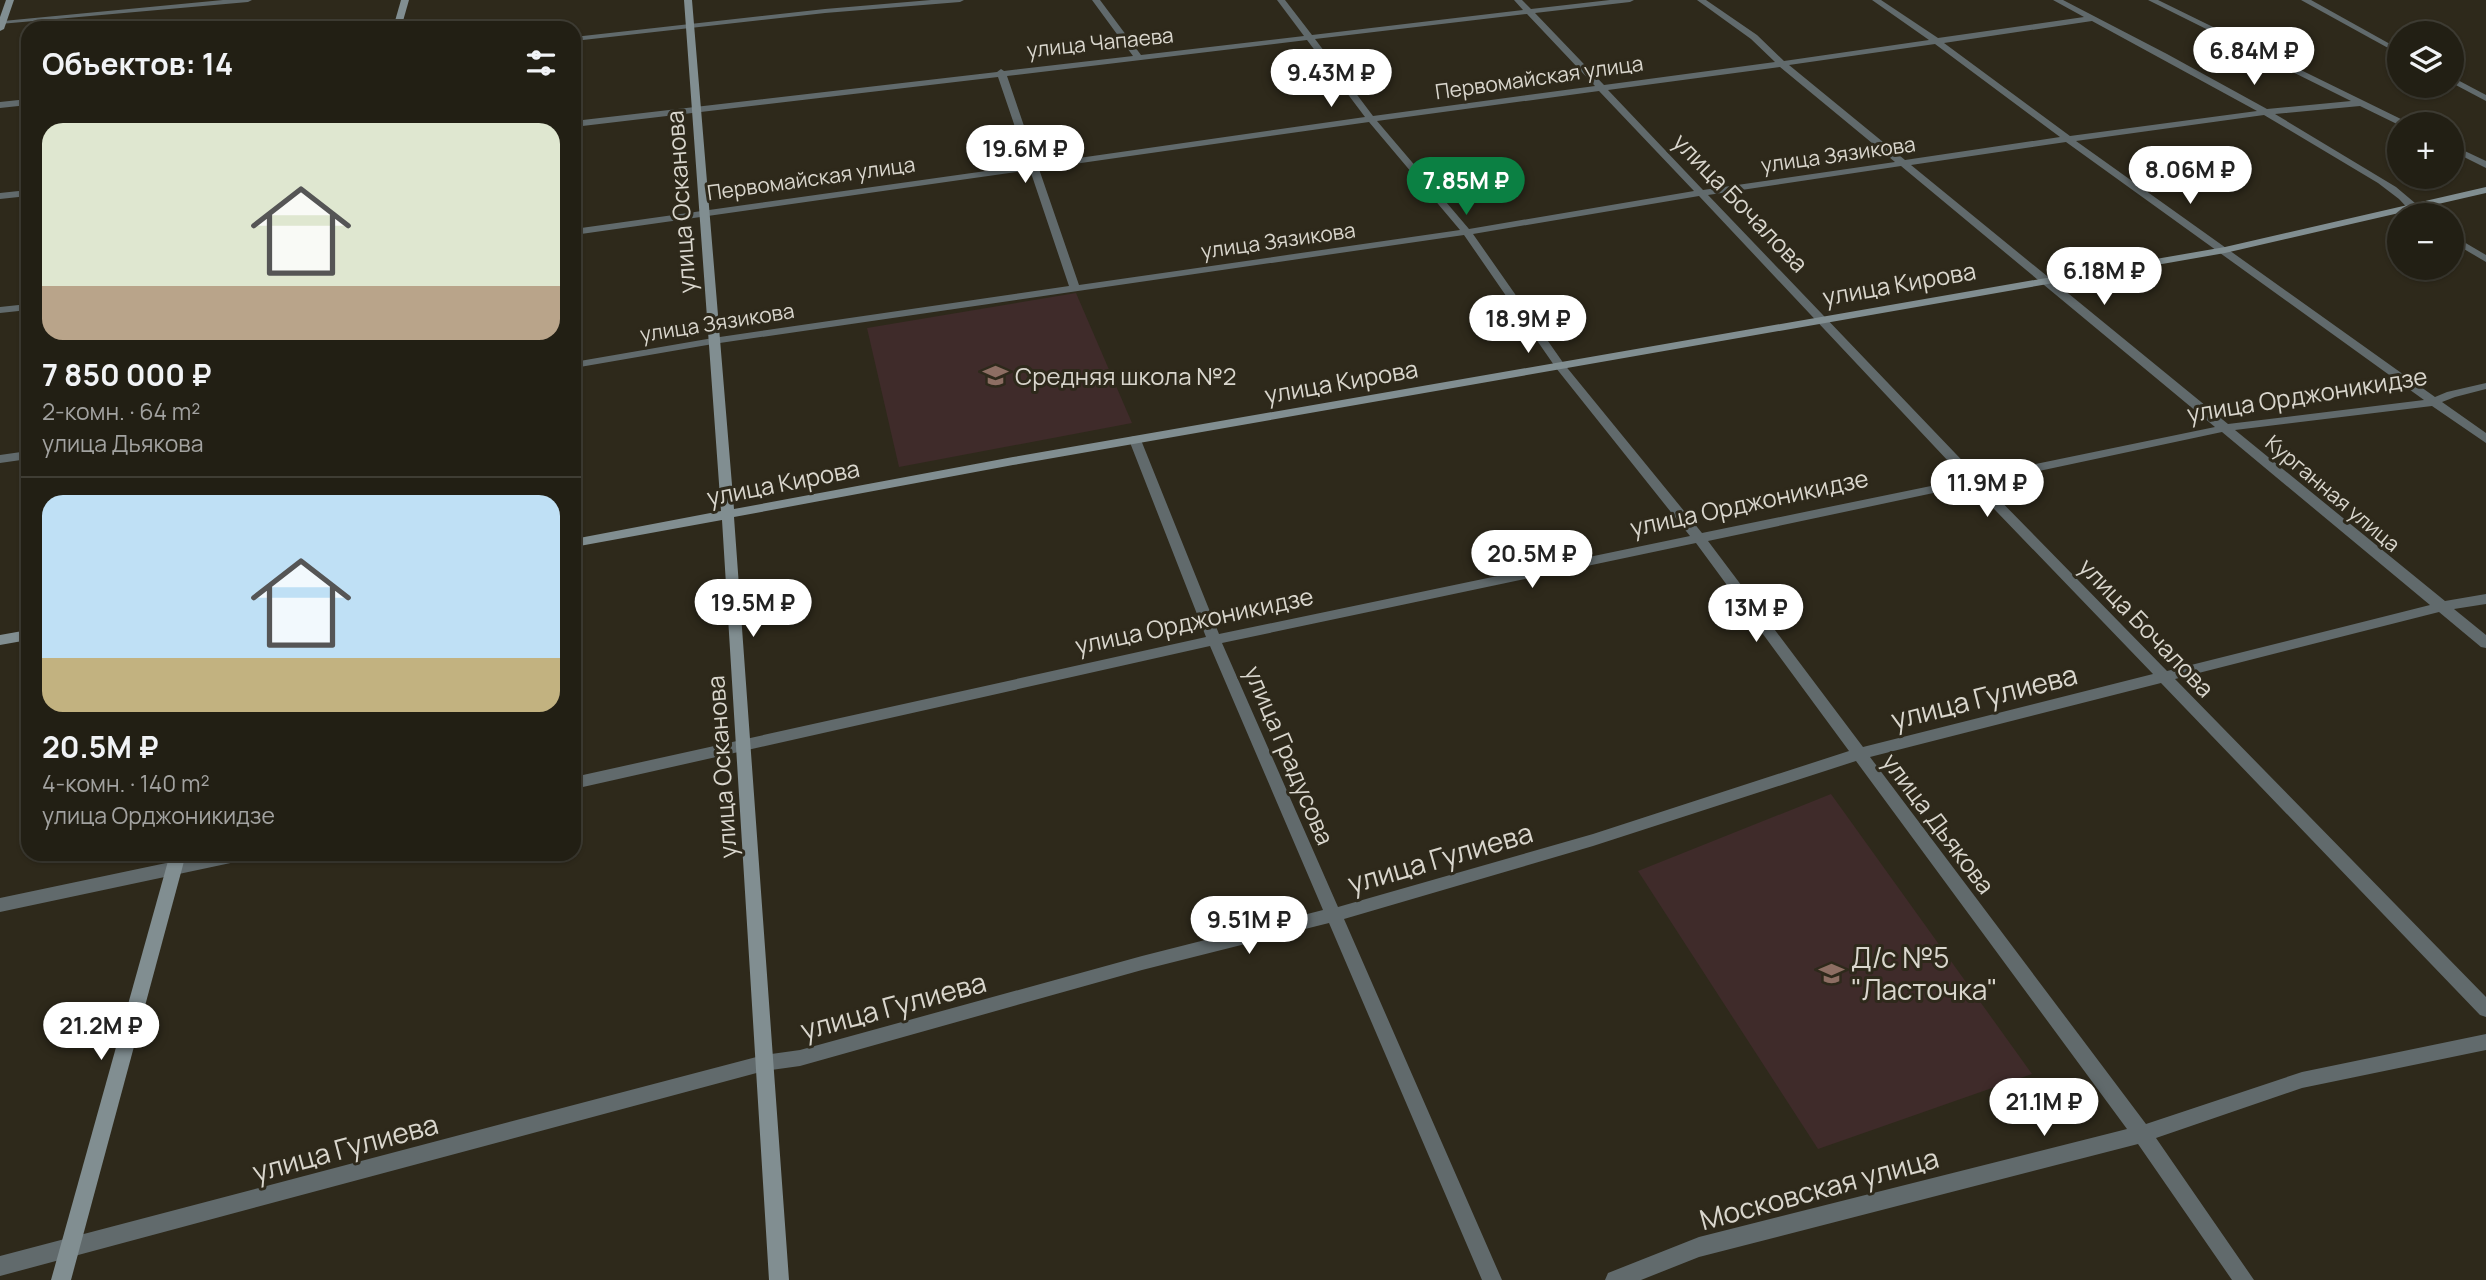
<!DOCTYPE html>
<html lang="ru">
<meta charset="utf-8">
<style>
body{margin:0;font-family:Manrope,sans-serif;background:#2a271d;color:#f1f3f6;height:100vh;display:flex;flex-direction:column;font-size:26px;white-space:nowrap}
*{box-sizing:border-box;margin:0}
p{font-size:23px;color:#a2a2a0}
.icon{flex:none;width:38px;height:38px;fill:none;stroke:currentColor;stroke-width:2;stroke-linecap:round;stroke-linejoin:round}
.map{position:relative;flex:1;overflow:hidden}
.sheet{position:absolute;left:21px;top:21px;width:560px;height:840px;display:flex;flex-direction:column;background:#221f14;border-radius:21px;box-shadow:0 2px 5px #0004,0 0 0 2px #3f3d34}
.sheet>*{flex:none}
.fabs{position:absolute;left:2387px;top:21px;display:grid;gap:14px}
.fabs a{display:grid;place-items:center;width:77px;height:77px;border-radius:50%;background:#221f14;box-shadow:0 2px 5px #0004,0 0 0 2px #3f3d34;font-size:35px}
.price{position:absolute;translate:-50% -60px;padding:0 16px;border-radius:24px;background:#fff;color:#222;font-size:23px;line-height:46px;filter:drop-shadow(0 2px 4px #0008)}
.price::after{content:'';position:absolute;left:50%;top:42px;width:21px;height:16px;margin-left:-10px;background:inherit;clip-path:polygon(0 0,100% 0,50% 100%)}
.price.active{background:#0b8043;color:#fff}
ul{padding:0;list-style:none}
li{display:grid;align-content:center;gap:14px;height:371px;padding:0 21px}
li+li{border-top:2px solid #3f3d34}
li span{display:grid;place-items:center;height:217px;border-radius:21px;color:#555}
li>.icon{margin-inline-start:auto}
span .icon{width:126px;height:126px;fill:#fffc;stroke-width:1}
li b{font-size:30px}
h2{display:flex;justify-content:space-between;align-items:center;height:84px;padding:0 21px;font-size:30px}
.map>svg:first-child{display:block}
.education{fill:#3f2b2a}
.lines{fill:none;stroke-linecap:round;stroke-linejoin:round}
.street{fill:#616a6c;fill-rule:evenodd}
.secondary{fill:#818e91;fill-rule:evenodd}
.labels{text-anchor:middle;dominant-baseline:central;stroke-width:6;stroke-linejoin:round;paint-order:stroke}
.far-street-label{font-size:21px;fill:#d9d6cd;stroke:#2e291b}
.street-label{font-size:24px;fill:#d9d6cd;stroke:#2e291b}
.poi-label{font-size:24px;fill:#d9d6cd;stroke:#2e291b;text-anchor:start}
.near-street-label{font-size:28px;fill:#d9d6cd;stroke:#2e291b}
.near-poi-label{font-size:28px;fill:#d9d6cd;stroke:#2e291b;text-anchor:start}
</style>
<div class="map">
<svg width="2486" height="1280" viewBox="0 0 2486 1280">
<rect width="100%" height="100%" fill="#2e291b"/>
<!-- education -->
<g class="education">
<path d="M1076,293l56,130 -233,44 -32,-139z"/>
<path d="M1831,794l201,280 -214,75 -180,-278z"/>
</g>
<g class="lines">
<!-- street -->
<g class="street">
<path d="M223,0h29l-4,2 -248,22v-3h3z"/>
<path d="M931,0h33l-4,2 -135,11 -251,28v-4l251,-28z"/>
<path d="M1092,0h8l41,55 163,-19 -27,-36h8l27,35 211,-25 -9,-10h8l9,9 79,-9h24l-4,2 -95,11 69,72 171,-23 -24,-23 -54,-39h9l51,35 27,26 145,-21 -57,-40h9l57,38 146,-21 -31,-17h10l104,54 100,55 84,-8 -203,-101h10l249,122 1,2 -9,1 -39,-19 -85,8 121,73 19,16 9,12h-10l-15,-16 -21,-16 -114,-68 -188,26 359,256 12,-5 39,-9v6l-31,8 -13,5 44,31v10l-54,-37 -197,24 210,171 41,-7v10l-32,5 32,26v13l-5,-1 -42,-35 -264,67 311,318v20l-6,-2 -319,-332 -291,74 276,367 156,-52 184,-38v16l-184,38 -146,50 98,142h-22l-94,-136 -439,113 -58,23h-36l3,-7 91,-36 428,-108 -271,-368 -263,85 -249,73 158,361h-20l-153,-357 -187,47 -342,96 -36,5 -764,205v-20l764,-201 36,-5 342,-94 181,-46 -113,-264 -636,143v-12l632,-140 -77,-197 2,-3 4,-1 6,4 78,194 471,-98 -134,-168 -92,-133 -751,109 -139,24v-6l139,-24 356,-52 -39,-116 -456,65v-6l454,-64 -30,-88 -424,50v-6l423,-49 4,-3 3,2 129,-15zM1527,14l68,72 -222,30 -58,-77zM2092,21l165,90 -187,25 -126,-93zM1307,40l58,77 -328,47 -30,-88zM1935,44l125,93 -155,23 -116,-95zM1780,67l115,95 -192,28 -95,-100zM1599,91l95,100 -225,38 -92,-108zM1369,122l91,108 -381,55 -40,-116zM2066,142l358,258 -196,24 -317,-259zM1901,166l314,261 -238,49 -269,-281zM1699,196l266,283 -263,54 -138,-169 -91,-130zM2222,432l208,173 -263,66 -184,-188zM1971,485l182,189 -290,73 -155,-206zM1696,543l153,208 -256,83 -255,73 -116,-264z"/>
<path d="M2301,0h10l88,49v5z"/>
<path d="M2452,77l34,18v6l-34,-18z"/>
<path d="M28,99v6l-28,3v-6z"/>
<path d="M2452,145l34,16v7l-34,-17z"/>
<path d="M28,190v6l-28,3v-6z"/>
<path d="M2452,235l34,20v7l-34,-20z"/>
<path d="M28,304v6l-28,3v-6z"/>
<path d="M28,451v8l-28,4v-8z"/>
<path d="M209,854h39l-2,5 -6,2 -240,51v-14z"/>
</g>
<!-- secondary -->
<g class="secondary">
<path d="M6,0h8l-10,29 -4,2v-14z"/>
<path d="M401,0h8l-8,28h-8z"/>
<path d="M684,0h8l42,509 279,-52 1212,-210 261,-60v6l-261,60 -1212,212 -279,52 55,763h-20l-47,-760 -148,27v-8l147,-28z"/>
<path d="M28,630v10l-28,5v-10z"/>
<path d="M170,854h16l-115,426h-20z"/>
</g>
</g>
<!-- icons -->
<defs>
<symbol id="school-bare" viewBox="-9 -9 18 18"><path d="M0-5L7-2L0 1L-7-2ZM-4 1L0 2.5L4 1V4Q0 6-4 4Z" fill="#8d6e63" stroke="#2e291b" stroke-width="2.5" paint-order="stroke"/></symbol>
</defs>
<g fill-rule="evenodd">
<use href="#school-bare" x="978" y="358" width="35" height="35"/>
<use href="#school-bare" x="1814" y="956" width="35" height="35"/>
</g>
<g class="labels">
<!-- far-street labels -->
<g class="far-street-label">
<text transform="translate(1100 42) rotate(-6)">улица Чапаева</text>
<text transform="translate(1539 77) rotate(-8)">Первомайская улица</text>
<text transform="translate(1838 154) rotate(-8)">улица Зязикова</text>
<text transform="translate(811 178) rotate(-8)">Первомайская улица</text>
<text transform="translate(1278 240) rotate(-8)">улица Зязикова</text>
<text transform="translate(717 322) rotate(-9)">улица Зязикова</text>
<text transform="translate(2333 493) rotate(40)">Курганная улица</text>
</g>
<!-- street labels -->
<g class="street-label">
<text transform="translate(680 202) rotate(-94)">улица Осканова</text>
<text transform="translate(1741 202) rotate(46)">улица Бочалова</text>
<text transform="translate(1899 283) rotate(-10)">улица Кирова</text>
<text transform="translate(1341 381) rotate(-10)">улица Кирова</text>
<text transform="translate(2307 394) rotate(-9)">улица Орджоникидзе</text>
<text transform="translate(783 482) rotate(-11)">улица Кирова</text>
<text transform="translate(1749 502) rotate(-12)">улица Орджоникидзе</text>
<text transform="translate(1194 620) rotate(-12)">улица Орджоникидзе</text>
<text transform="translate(2147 627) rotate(46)">улица Бочалова</text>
<text transform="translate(1290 755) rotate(67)">улица Градусова</text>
<text transform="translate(721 767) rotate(-94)">улица Осканова</text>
<text transform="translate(1939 823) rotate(53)">улица Дьякова</text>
</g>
<!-- poi labels -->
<g class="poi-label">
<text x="1015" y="375">Средняя школа №2</text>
</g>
<!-- near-street labels -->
<g class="near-street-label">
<text transform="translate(1984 696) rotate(-14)">улица Гулиева</text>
<text transform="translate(1440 857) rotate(-16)">улица Гулиева</text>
<text transform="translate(893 1005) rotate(-15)">улица Гулиева</text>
<text transform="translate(345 1147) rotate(-15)">улица Гулиева</text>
<text transform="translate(1819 1188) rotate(-15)">Московская улица</text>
</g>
<!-- near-poi labels -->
<g class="near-poi-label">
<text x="1851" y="957">Д/с №5<tspan x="1851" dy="32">"Ласточка"</tspan></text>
</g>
</g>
</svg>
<div class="fabs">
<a><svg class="icon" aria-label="layers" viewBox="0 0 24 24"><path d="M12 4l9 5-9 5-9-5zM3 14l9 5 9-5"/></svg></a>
<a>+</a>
<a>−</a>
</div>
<b class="price" style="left:2254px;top:87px">6.84M ₽</b>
<b class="price" style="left:1331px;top:109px">9.43M ₽</b>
<b class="price" style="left:1025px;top:185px">19.6M ₽</b>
<b class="price" style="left:2190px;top:206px">8.06M ₽</b>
<b class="price active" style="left:1466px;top:217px">7.85M ₽</b>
<b class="price" style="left:2104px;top:307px">6.18M ₽</b>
<b class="price" style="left:1528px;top:355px">18.9M ₽</b>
<b class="price" style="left:1987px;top:519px">11.9M ₽</b>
<b class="price" style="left:1532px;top:590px">20.5M ₽</b>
<b class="price" style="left:753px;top:639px">19.5M ₽</b>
<b class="price" style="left:1756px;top:644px">13M ₽</b>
<b class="price" style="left:1249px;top:956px">9.51M ₽</b>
<b class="price" style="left:101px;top:1062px">21.2M ₽</b>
<b class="price" style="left:2044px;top:1138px">21.1M ₽</b>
<section class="sheet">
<h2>Объектов: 14<svg class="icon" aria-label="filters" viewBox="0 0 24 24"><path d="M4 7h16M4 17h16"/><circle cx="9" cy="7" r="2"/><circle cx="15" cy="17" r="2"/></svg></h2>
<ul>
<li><span style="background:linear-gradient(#dfe7d0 75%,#b9a48a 0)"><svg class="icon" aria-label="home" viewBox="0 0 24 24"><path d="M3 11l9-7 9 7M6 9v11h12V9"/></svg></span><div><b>7 850 000 ₽</b><p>2-комн. · 64 m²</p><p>улица Дьякова</p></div></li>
<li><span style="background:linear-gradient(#bfe0f5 75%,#c2b280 0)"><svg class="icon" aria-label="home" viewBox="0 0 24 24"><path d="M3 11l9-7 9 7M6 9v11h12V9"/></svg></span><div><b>20.5M ₽</b><p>4-комн. · 140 m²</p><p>улица Орджоникидзе</p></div></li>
</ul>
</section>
</div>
